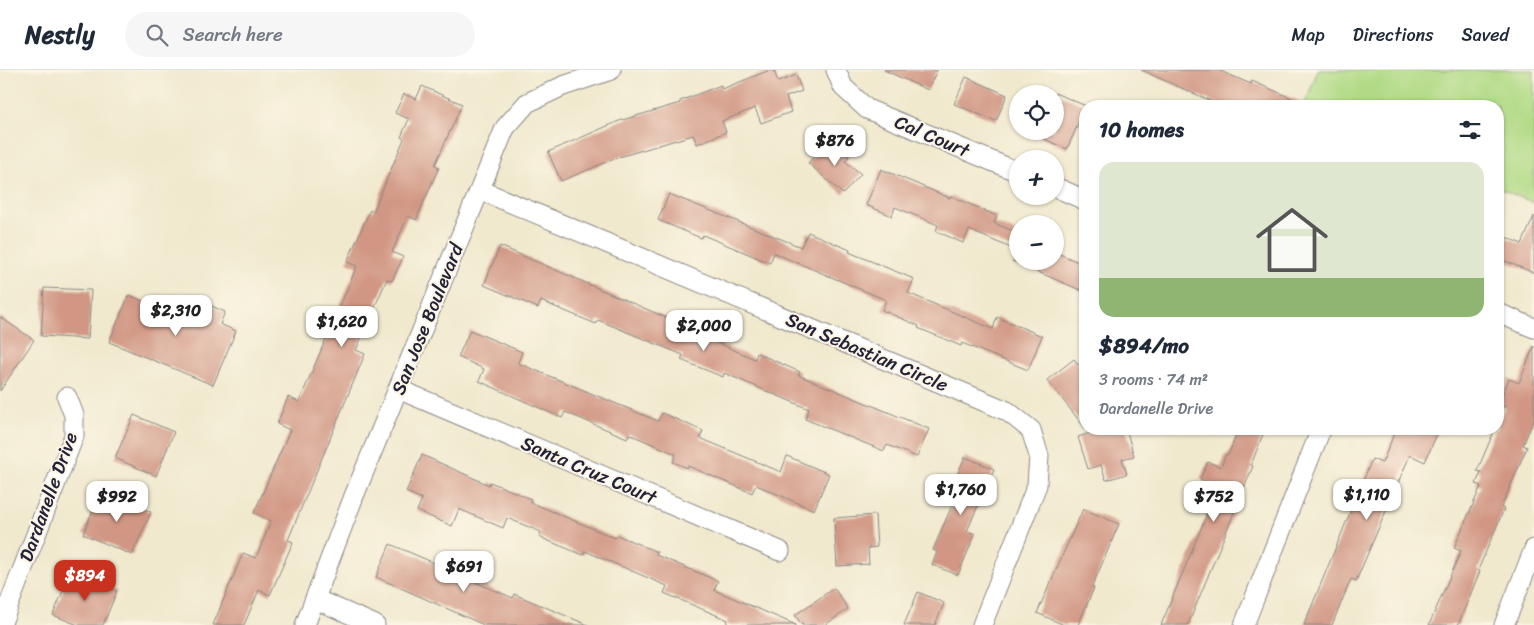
<!DOCTYPE html>
<meta charset="utf-8">
<style>
body{margin:0;font-family:Sriracha,sans-serif;background:#f6f6f7;color:#1f2937;height:100vh;display:flex;flex-direction:column;font-size:19px;white-space:nowrap}
*{box-sizing:border-box;margin:0}
p{font-size:16px;color:#747a83}
.icon{flex:none;width:28px;height:28px;fill:none;stroke:currentColor;stroke-width:2;stroke-linecap:round;stroke-linejoin:round}
.map{position:relative;flex:1;overflow:hidden}
.details{position:absolute;left:1079px;top:30px;width:425px;height:335px;display:flex;flex-direction:column;background:#fff;border-radius:20px;box-shadow:0 1px 4px #0004}
.details>*{flex:none}
.controls{position:absolute;left:1009px;top:15px;display:grid;gap:10px}
.controls a{display:grid;place-items:center;width:55px;height:55px;border-radius:50%;background:#fff;box-shadow:0 1px 4px #0004;font-size:25px}
.price{position:absolute;translate:-50% -42px;padding:0 11px;border-radius:10px;background:#fff;color:#222;font-size:16px;line-height:32px;filter:drop-shadow(0 1px 2px #0008)}
.price::after{content:'';position:absolute;left:50%;top:30px;width:15px;height:11px;margin-left:-8px;background:inherit;clip-path:polygon(0 0,100% 0,50% 100%)}
.price.on{background:#c8321e;color:#fff}
ul{padding:0;list-style:none}
li{display:grid;align-content:center;gap:10px;height:265px;padding:0 20px}
li+li{border-top:1px solid #e0e1e3}
li span{display:grid;place-items:center;height:155px;border-radius:15px;color:#555}
li>.icon{margin-inline-start:auto}
span .icon{width:90px;height:90px;fill:#fffc;stroke-width:1}
li b{font-size:21px}
h2{display:flex;justify-content:space-between;align-items:center;height:60px;padding:0 20px;font-size:21px}
header{display:flex;align-items:center;gap:30px;box-sizing:border-box;height:70px;padding:0 25px;background:#fff;border-bottom:1px solid #e0e1e3}
header strong{font-size:24px}
nav{display:flex;gap:28px;margin-inline-start:auto;font-size:18px}
.search{width:350px;height:45px;background:#f6f6f7;display:flex;align-items:center;gap:12px;box-sizing:border-box;padding:0 18px;border-radius:28px;color:#747a83;font-size:19px}
.map>svg:first-child{display:block}
.green{fill:#b0da85;stroke:#697e60}
.building{fill:#d19784}
.lines{fill:none;stroke-linecap:round;stroke-linejoin:round}
.street-casing{stroke:#898684;stroke-width:21}
.street{stroke:#fff;stroke-width:19}
.labels{text-anchor:middle;dominant-baseline:central;stroke-width:4;stroke-linejoin:round;paint-order:stroke}
.street-label{font-size:19px;fill:#22223b;stroke:#fcf5e5}
</style>
<header>
<strong>Nestly</strong>
<div class="search"><svg class="icon" aria-label="search" viewBox="0 0 24 24"><circle cx="10" cy="10" r="6"/><path d="M15 15l6 6"/></svg>Search here</div>
<nav><a>Map</a><a>Directions</a><a>Saved</a></nav>
</header>
<div class="map">
<svg width="1534" height="555" viewBox="0 0 1534 555">
<rect width="100%" height="100%" fill="#fcf5e5"/>
<filter id="ink" filterUnits="userSpaceOnUse"><feTurbulence type="fractalNoise" baseFrequency=".02" numOctaves="2"/><feDisplacementMap in="SourceGraphic" scale="10" xChannelSelector="R" yChannelSelector="G"/><feConvolveMatrix kernelMatrix="1 2 1 2 8 2 1 2 1" color-interpolation-filters="sRGB"/></filter>
<filter id="wash" filterUnits="userSpaceOnUse"><feTurbulence type="fractalNoise" baseFrequency=".0096" numOctaves="4" result="noise"/><feDisplacementMap in="SourceGraphic" scale="20" xChannelSelector="R" yChannelSelector="G"/><feGaussianBlur stdDeviation="1.12" result="paint"/><feColorMatrix in="noise" values="0 0 0 0 0 0 0 0 0 0 0 0 0 0 0 0 0 1.4 0 .05"/><feComposite in="paint" operator="in"/></filter>
<g filter="url(#wash)">
<rect width="100%" height="100%" fill="#f0e9ce"/>
<!-- green -->
<path class="green" d="M1318,0h216v133l-36,-15v-82h-194z"/>
<g id="blocks">
<!-- building -->
<g class="building">
<path d="M770,0h4l4,12 18,-7 6,16 -16,6 5,15 -30,11 -6,-15 -33,13 4,11 -29,12 -4,-9 -74,22 -58,24 -13,-29 71,-31 61,-18v-2l41,-16 1,4z"/>
<path d="M884,0h53l-9,20z"/>
<path d="M1141,0h77l33,14 1,-3 58,25h-88z"/>
<path d="M966,7l41,18 -11,26 -42,-17z"/>
<path d="M422,16l40,18 -27,61 4,2 -23,53 -8,-4 -16,36 11,5 -11,24 -5,-2 -31,71 9,4 -77,186 5,2 -23,53 -11,-5 -15,35h-31l30,-72 13,5 15,-37 -17,-8 36,-83 -13,-6 11,-27 11,5 58,-136 -10,-4 23,-52 3,2 31,-73 -3,-2 8,-18 -14,-6 9,-19 12,5z"/>
<path d="M1055,23l31,13 -19,43 -41,-18h29z"/>
<path d="M829,70l20,17 -4,4 16,13 -18,20 -35,-31z"/>
<path d="M881,99l69,29 1,-2 46,20 -3,7 24,10v18l-49,-21 -6,13 -27,-12 2,-6 -43,-18 -3,9 -26,-11z"/>
<path d="M669,124l132,53 7,-15 42,18 -1,2 65,27 -6,14 85,36 4,-12 45,19 -14,34 -66,-27 -1,3 -43,-18 1,-2 -37,-16 4,-10 -112,-47 -4,10 -67,-28 -2,3 -43,-18z"/>
<path d="M1534,146v57l-36,-15v-24l24,10z"/>
<path d="M500,176l174,75 -1,3 82,35 2,-6 43,19 -2,3 131,54 -12,28 -30,-12 -3,6 -79,-32 4,-10 -85,-36 -1,4 -42,-17 2,-5 -85,-35 -2,4 -55,-23 -3,7 -54,-23z"/>
<path d="M1055,182l30,13v27l-73,-31h43z"/>
<path d="M44,218l47,2 -3,49 -47,-3z"/>
<path d="M129,225l58,25 9,-21 29,13 -5,12 16,7 -23,54 -104,-43z"/>
<path d="M0,247l34,23 -34,51z"/>
<path d="M470,260l52,22 -4,11 140,58 4,-8 41,18 -3,7 81,34 6,-16 42,18 -15,36 -58,-25 -4,8 -64,-27v2l-15,-6 3,-8 -47,-20 -2,4 -62,-26 -3,6 -83,-37 5,-12 -26,-12z"/>
<path d="M1534,276v73l-11,26 4,2 -26,61 3,1 -26,61 2,1 -22,54h-29l32,-74 -7,-3 27,-62 -5,-2 5,-12 -4,-1 18,-42h3v-6l7,-16 -7,-3 11,-25 10,4z"/>
<path d="M1074,289l11,14v55l-38,-48z"/>
<path d="M134,345l40,17 -18,44 -41,-18z"/>
<path d="M1103,359h23l8,27 -12,3 5,15 -21,6 -5,-15 -13,4 -10,-32z"/>
<path d="M1239,359h26l-14,36 2,1 -65,159h-27l51,-123 -4,-2 7,-15 -15,-6 8,-17 13,5 5,-13 2,1z"/>
<path d="M1396,359h43l-14,33 -15,-7 -54,126 -5,-2 -19,46h-28l68,-166 10,4z"/>
<path d="M422,385l67,30 1,-3 41,17 -1,3 85,36 2,-3 40,17 -1,3 62,26 -4,9 82,35h-70l2,-5 -64,-27 3,-7 -82,-35 -2,4 -44,-18 2,-5 -34,-14 -4,10 -44,-19 -7,17 -35,-15 5,-12 -16,-7z"/>
<path d="M965,387l29,12 -27,62 8,3 -17,41 -26,-10 5,-13 -4,-2 21,-49 -7,-3z"/>
<path d="M101,421l50,21 -19,43 -49,-21z"/>
<path d="M1083,439l36,15 -27,63 2,1 -16,37h-14l-27,-12z"/>
<path d="M875,445l2,32 -9,1 1,16 -32,2 -3,-48z"/>
<path d="M390,474l49,21v2l74,31 1,-4 74,31h-104l-108,-48z"/>
<path d="M71,502l46,19 -14,34h-25l-25,-10z"/>
<path d="M834,518l14,21 -23,16h-23l-7,-10z"/>
<path d="M918,522l26,11 -9,22h-31z"/>
</g>
</g>
</g>
<g filter="url(#ink)">
<use href="#blocks" fill-opacity="0" stroke="#898684" stroke-width="1"/>
<g class="lines">
<defs>
<g id="street">
<path d="M836,0l7,17 24,22 151,63"/>
<path d="M1055,117l30,13"/>
<path d="M480,120l527,221 24,19 8,26 -2,29 -55,140"/>
<path d="M1498,243l36,15"/>
<path d="M398,319l382,162"/>
<path d="M315,529l60,26"/>
<path d="M1,555l73,-189v-21l-7,-18"/>
<path d="M305,555l49,-129 151,-368 22,-25 36,-17 48,-16"/>
<path d="M1244,555l77,-196"/>
<path d="M1504,555l30,-76"/>
</g>
</defs>
<!-- street casing -->
<use href="#street" class="street-casing"/>
<!-- street -->
<use href="#street" class="street"/>
</g>
</g>
<g class="labels">
<!-- street labels -->
<g class="street-label">
<text transform="translate(932 66) rotate(23)">Cal Court</text>
<text transform="translate(427 249) rotate(-68)">San Jose Boulevard</text>
<text transform="translate(867 282) rotate(23)">San Sebastian Circle</text>
<text transform="translate(589 400) rotate(23)">Santa Cruz Court</text>
<text transform="translate(48 427) rotate(-70)">Dardanelle Drive</text>
</g>
</g>
</svg>
<div class="controls">
<a><svg class="icon" aria-label="locate" viewBox="0 0 24 24"><circle cx="12" cy="12" r="6"/><path d="M12 2v4M12 18v4M2 12h4M18 12h4"/></svg></a>
<a>+</a>
<a>−</a>
</div>
<b class="price" style="left:835px;top:97px">$876</b>
<b class="price" style="left:176px;top:267px">$2,310</b>
<b class="price" style="left:342px;top:278px">$1,620</b>
<b class="price" style="left:704px;top:282px">$2,000</b>
<b class="price" style="left:961px;top:446px">$1,760</b>
<b class="price" style="left:1367px;top:451px">$1,110</b>
<b class="price" style="left:117px;top:453px">$992</b>
<b class="price" style="left:1214px;top:453px">$752</b>
<b class="price" style="left:464px;top:523px">$691</b>
<b class="price on" style="left:85px;top:532px">$894</b>
<section class="details">
<h2>10 homes<svg class="icon" aria-label="filters" viewBox="0 0 24 24"><path d="M4 7h16M4 17h16"/><circle cx="9" cy="7" r="2"/><circle cx="15" cy="17" r="2"/></svg></h2>
<ul>
<li><span style="background:linear-gradient(#dfe7d0 75%,#8fb573 0)"><svg class="icon" aria-label="home" viewBox="0 0 24 24"><path d="M3 11l9-7 9 7M6 9v11h12V9"/></svg></span><div><b>$894/mo</b><p>3 rooms · 74 m²</p><p>Dardanelle Drive</p></div></li>
</ul>
</section>
</div>
